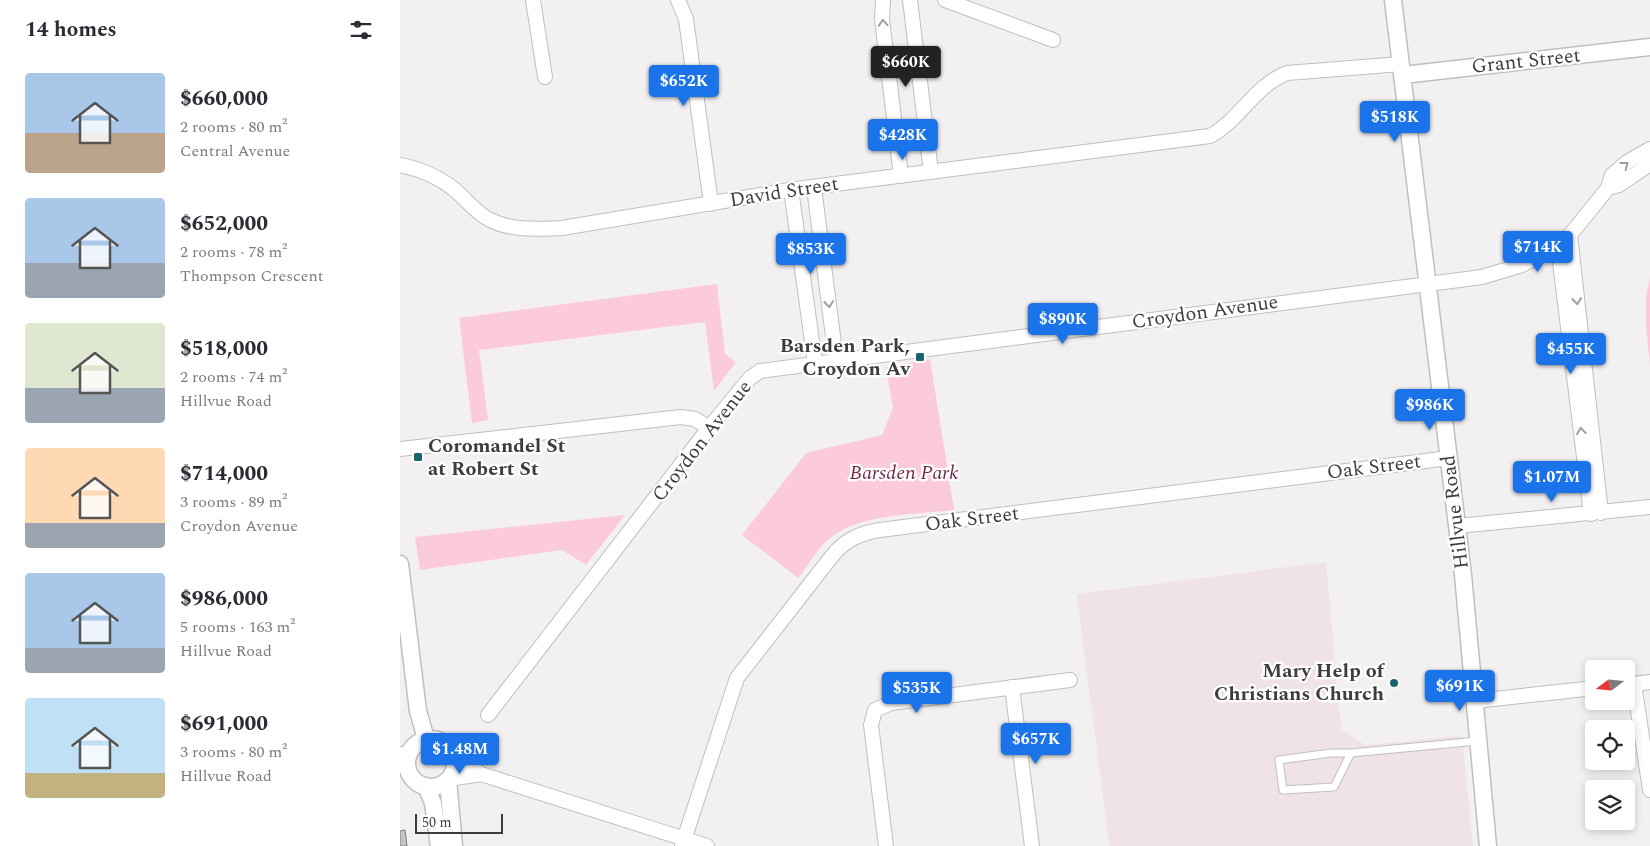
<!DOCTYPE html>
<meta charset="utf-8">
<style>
body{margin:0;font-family:Spectral,serif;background:#f2f2f3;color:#2b2b33;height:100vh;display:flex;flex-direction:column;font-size:19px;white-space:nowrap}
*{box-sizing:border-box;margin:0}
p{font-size:16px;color:#7c7c81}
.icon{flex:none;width:28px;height:28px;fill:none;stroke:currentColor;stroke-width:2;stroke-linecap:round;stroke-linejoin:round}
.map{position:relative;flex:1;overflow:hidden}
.sheet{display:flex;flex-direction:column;background:#fff;width:400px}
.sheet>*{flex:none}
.needle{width:32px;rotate:254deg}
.buttons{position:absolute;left:1185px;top:660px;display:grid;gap:10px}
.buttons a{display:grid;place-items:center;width:50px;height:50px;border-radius:5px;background:#fff;box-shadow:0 2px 8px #0003;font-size:25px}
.scale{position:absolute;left:15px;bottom:12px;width:88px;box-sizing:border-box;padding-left:5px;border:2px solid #3e3c3d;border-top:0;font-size:14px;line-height:18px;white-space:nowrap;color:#3e3c3d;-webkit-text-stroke:4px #fffefe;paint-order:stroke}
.price{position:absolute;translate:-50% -42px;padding:0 11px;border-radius:5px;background:#1a73e8;color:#fff;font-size:16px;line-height:32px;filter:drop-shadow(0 1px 2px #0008)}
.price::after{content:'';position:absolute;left:50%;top:30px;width:15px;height:11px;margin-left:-8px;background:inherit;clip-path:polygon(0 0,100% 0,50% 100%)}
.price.selected{background:#222;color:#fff}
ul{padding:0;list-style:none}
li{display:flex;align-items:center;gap:15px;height:125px;padding:0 25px}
li span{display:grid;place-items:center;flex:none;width:140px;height:100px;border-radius:5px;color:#555}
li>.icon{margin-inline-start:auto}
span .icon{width:60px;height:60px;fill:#fffc;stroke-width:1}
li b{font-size:21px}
h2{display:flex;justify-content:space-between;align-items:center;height:60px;padding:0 25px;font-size:21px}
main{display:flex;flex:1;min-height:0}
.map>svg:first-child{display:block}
.built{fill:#efe3e6}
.green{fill:#fccbda}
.building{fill:#c9c5c6;stroke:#7d7a7b}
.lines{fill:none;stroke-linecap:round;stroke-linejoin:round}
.service-casing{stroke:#c2bebf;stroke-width:9}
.minor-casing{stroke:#c2bebf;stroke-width:16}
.tertiary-casing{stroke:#c2bebf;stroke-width:19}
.service{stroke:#fff;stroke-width:7}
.minor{stroke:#fff;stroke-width:14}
.tertiary{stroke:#fff;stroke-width:16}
.oneway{stroke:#9e9e9e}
.poi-dot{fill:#17646d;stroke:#fffefe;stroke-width:2}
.labels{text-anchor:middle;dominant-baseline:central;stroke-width:4.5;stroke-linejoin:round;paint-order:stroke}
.street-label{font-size:20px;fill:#3e3c3d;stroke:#fffefe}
.poi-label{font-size:20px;font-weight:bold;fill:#3e3c3d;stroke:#fffefe;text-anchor:end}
.park-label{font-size:20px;font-style:italic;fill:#712a47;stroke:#fffefe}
</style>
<main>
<section class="sheet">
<h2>14 homes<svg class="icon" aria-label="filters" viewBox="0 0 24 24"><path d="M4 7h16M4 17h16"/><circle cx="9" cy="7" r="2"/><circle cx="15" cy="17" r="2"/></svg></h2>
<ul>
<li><span style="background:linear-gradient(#a9c7e8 60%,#b9a48a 0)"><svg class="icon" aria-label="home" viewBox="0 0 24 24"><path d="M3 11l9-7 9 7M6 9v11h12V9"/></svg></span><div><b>$660,000</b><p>2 rooms · 80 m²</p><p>Central Avenue</p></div></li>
<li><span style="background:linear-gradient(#a9c7e8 65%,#9aa5b1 0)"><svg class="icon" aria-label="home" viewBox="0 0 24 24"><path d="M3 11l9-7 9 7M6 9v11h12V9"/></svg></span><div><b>$652,000</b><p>2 rooms · 78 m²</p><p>Thompson Crescent</p></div></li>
<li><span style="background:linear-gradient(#dfe7d0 65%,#9aa5b1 0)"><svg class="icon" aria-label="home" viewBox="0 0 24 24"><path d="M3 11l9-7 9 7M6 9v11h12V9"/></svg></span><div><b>$518,000</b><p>2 rooms · 74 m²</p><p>Hillvue Road</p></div></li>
<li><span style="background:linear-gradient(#ffd9b3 75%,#9aa5b1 0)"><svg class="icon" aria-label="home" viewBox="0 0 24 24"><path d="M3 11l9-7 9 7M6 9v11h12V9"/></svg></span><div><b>$714,000</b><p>3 rooms · 89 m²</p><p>Croydon Avenue</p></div></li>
<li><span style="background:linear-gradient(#a9c7e8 75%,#9aa5b1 0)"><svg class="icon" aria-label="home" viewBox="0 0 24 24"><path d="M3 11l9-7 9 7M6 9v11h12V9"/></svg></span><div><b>$986,000</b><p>5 rooms · 163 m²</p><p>Hillvue Road</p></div></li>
<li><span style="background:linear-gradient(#bfe0f5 75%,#c2b280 0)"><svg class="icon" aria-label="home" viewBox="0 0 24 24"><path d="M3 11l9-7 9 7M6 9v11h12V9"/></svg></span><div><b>$691,000</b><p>3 rooms · 80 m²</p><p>Hillvue Road</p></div></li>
</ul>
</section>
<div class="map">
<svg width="1250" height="846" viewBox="0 0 1250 846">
<rect width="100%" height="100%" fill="#f3f0f1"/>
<!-- built -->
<path class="built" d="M926,562l15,167 24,16 97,-9 11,110h-364l-32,-252z"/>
<!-- green -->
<g class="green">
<path d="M1250,278v86c-3,-29 -8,-58 0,-86z"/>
<path d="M317,284l8,70 11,8 -22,29 -9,-69 -226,28 9,70 -16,3 -13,-105z"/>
<path d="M530,359l24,151c-39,5 -94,3 -125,29 -12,10 -21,27 -31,39l-56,-43 64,-82 76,-18 11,-27 -7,-41z"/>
<path d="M225,515l-39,50 -24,-15 -142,20 -5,-33z"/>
</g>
<!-- building -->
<path class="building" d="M5,830l2,16h-7v-15z"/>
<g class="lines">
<defs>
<path id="service" d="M951,753h-20l-52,7 4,30 51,-3 17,-34 127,-12"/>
<g id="minor">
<path d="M133,0l12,77"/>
<path d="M278,0l8,19 25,185"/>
<path d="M483,0l-1,19 19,157"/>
<path d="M510,0l21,172"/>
<path d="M545,0l108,40"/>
<path d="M0,165c21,4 39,12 55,25 12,10 21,23 35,30 23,11 48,9 72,8l234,-39 414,-53c30,-16 44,-50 77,-63l114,-9"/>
<path d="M414,187l22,173"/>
<path d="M1208,188l11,-3 31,-21"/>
<path d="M391,189l24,174"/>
<path d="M1170,235l31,278"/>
<path d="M1158,246l33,268"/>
<path d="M0,449l281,-32 14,2 14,9"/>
<path d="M1058,526l192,-19"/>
<path d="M1234,684l16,106"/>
<path d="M1226,685l24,-3"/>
<path d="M612,687l20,159"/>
<path d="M1075,701l119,-13"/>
<path d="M88,715l221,-287 41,-50 10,-7 722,-94 40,-12 36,-19 12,-11 38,-47 4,-13 15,-13 23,-13"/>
<path d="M0,754l9,2"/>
<path d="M54,755l27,19 226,72"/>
<path d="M49,779l32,-5"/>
<path d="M282,846l55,-168 95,-122c13,-16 28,-23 48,-26l569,-72"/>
<path d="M486,846l-15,-121 4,-15 16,-7 179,-23"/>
</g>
<g id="tertiary">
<path d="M993,0l70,575 25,271"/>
<path d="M1003,75l247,-28"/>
<path d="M0,564l18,147 8,28"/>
<circle cx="31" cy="763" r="24"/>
<path d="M48,780l6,66"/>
<path d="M26,786l7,17 6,43"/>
</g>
</defs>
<!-- service casing -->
<use href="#service" class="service-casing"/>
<!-- minor casing -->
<use href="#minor" class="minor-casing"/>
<!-- tertiary casing -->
<use href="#tertiary" class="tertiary-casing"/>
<!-- service -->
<use href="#service" class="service"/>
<!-- minor -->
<use href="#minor" class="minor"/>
<!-- tertiary -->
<use href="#tertiary" class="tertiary"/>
</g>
<!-- one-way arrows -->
<defs><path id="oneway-chevron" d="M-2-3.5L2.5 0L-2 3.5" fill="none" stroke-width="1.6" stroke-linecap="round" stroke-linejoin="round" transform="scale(1.25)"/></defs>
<g class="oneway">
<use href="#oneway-chevron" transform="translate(483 23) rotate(-94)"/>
<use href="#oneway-chevron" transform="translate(1225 165) rotate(-37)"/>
<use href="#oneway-chevron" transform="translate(1177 301) rotate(84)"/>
<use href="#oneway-chevron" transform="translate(429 304) rotate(83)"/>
<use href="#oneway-chevron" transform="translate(1181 431) rotate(-97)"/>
</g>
<!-- markers -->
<g class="poi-dot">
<rect x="515" y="352" width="10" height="10" rx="2.5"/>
<rect x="13" y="452" width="10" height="10" rx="2.5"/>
<circle cx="994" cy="683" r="5"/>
</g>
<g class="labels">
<!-- street labels -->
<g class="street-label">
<text transform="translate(1126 61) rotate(-6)">Grant Street</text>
<text transform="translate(384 192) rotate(-9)">David Street</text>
<text transform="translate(805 312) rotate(-8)">Croydon Avenue</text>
<text transform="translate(302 441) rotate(-52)">Croydon Avenue</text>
<text transform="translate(974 467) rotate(-7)">Oak Street</text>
<text transform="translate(1055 512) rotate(-97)">Hillvue Road</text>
<text transform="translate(572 519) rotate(-7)">Oak Street</text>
</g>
<!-- poi labels -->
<g class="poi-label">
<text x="510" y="346">Barsden Park,<tspan x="510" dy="23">Croydon Av</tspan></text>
<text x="28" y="446" text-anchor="start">Coromandel St<tspan x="28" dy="23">at Robert St</tspan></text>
<text x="984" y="671">Mary Help of<tspan x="984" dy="23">Christians Church</tspan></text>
</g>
<!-- park labels -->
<g class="park-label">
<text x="504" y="473">Barsden Park</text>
</g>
</g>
</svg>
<div class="buttons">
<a><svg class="needle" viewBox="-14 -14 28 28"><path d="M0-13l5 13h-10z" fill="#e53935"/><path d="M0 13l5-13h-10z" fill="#7c7c81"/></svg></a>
<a><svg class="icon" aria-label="locate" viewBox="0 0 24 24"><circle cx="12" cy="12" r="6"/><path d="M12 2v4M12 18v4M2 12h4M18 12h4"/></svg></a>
<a><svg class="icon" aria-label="layers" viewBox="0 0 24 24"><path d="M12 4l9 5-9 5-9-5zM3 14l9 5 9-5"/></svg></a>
</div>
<div class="scale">50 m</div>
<b class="price selected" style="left:506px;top:88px">$660K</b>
<b class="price" style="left:284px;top:107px">$652K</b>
<b class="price" style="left:995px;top:143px">$518K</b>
<b class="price" style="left:503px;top:161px">$428K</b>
<b class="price" style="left:1138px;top:273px">$714K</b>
<b class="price" style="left:411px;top:275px">$853K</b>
<b class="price" style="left:663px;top:345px">$890K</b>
<b class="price" style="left:1171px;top:375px">$455K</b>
<b class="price" style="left:1030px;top:431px">$986K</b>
<b class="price" style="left:1152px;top:503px">$1.07M</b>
<b class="price" style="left:1060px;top:712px">$691K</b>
<b class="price" style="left:517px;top:714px">$535K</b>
<b class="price" style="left:636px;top:765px">$657K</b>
<b class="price" style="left:60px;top:775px">$1.48M</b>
</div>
</main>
